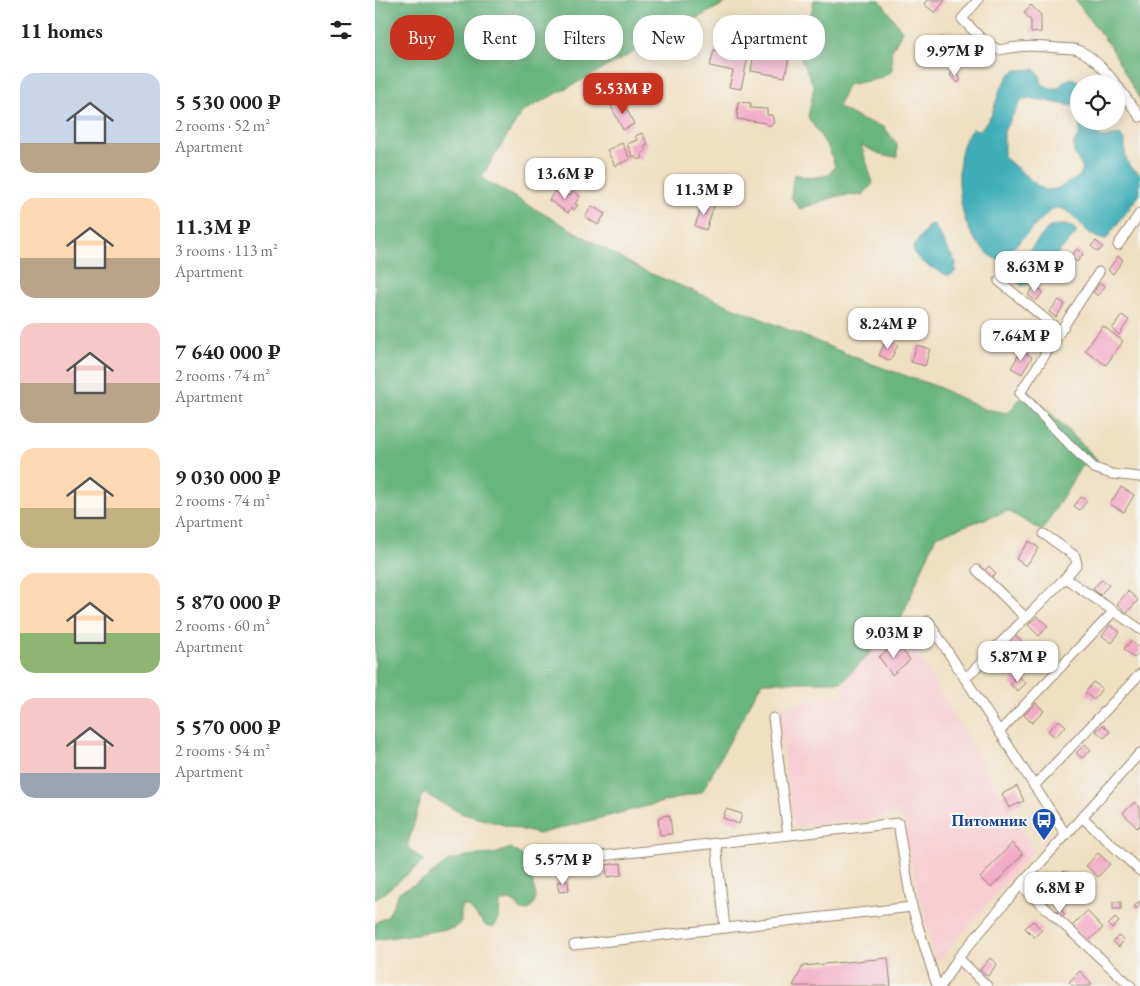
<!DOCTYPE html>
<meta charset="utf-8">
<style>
body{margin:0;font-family:"EB Garamond",serif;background:#f2f2f2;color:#222;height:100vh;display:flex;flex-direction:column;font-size:19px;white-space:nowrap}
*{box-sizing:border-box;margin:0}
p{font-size:16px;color:#767676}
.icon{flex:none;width:28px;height:28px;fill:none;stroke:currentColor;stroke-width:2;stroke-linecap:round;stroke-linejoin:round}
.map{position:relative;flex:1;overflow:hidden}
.side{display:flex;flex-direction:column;background:#fff;width:375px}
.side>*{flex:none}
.banner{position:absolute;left:15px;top:15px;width:475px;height:45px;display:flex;gap:10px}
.fabs{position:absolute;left:695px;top:75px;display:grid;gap:10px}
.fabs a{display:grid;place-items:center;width:55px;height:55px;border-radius:50%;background:#fff;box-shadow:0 2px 12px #0003;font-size:25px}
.price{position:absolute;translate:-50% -42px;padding:0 11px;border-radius:10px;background:#fff;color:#222;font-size:16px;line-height:32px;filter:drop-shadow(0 1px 2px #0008)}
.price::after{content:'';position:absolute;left:50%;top:30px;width:15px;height:11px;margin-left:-8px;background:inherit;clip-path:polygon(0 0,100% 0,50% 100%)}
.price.current{background:#c8321e;color:#fff}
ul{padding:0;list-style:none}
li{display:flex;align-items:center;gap:15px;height:125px;padding:0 20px}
li span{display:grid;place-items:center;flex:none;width:140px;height:100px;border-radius:15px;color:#555}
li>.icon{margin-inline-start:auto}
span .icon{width:60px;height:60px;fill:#fffc;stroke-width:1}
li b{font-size:21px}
h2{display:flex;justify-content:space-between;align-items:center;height:60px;padding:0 20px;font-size:21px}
.chip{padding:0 18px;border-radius:20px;background:#fff;box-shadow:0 2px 12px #0003;font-size:18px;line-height:45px}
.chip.current{background:#c8321e;color:#fff}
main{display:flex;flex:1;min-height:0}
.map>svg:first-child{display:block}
.built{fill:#f7cfd3}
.forest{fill:#69b57e;stroke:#52704e}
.water{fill:#3daeb7;stroke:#3c6c6a}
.building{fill:#f2acc7}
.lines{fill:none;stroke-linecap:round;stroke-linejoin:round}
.minor-casing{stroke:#958570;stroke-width:11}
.minor{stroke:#fff;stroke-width:9}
.labels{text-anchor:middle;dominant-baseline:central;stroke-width:4.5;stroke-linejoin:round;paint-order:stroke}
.transit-label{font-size:16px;font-weight:bold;fill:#164399;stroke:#f6f6f2;text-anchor:end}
</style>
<main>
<section class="side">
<h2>11 homes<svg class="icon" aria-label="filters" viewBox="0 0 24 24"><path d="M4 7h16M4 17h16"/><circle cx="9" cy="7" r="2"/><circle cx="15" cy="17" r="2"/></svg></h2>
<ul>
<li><span style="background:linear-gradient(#c9d6e8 70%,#b9a48a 0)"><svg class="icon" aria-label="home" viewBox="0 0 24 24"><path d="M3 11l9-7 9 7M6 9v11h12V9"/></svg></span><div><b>5 530 000 ₽</b><p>2 rooms · 52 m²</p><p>Apartment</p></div></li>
<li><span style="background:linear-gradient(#ffd9b3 60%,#b9a48a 0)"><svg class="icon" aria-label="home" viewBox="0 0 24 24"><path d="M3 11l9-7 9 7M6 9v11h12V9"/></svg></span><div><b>11.3M ₽</b><p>3 rooms · 113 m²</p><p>Apartment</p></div></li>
<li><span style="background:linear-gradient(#f6c9c9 60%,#b9a48a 0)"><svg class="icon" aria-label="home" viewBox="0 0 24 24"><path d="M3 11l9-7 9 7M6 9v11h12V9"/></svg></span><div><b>7 640 000 ₽</b><p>2 rooms · 74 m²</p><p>Apartment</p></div></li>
<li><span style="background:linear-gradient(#ffd9b3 60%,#c2b280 0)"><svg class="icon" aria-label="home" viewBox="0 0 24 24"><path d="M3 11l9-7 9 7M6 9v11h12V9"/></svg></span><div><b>9 030 000 ₽</b><p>2 rooms · 74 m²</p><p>Apartment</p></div></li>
<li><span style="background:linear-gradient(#ffd9b3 60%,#8fb573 0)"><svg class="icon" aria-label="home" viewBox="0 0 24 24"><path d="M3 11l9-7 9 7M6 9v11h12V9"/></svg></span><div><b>5 870 000 ₽</b><p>2 rooms · 60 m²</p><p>Apartment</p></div></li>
<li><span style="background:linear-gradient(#f6c9c9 75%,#9aa5b1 0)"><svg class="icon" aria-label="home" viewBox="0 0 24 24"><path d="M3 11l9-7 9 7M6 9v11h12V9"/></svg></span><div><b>5 570 000 ₽</b><p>2 rooms · 54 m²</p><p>Apartment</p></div></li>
</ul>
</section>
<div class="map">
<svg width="765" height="986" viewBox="0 0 765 986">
<rect width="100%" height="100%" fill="#f6f6f2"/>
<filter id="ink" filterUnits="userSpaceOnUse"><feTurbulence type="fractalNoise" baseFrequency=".02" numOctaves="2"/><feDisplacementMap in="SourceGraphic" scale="10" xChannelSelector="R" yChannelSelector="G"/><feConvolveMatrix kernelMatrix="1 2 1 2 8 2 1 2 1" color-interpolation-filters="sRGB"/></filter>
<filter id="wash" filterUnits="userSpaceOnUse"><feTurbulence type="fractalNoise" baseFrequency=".0096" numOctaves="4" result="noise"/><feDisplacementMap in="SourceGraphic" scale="20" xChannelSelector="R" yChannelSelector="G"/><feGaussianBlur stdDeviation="1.12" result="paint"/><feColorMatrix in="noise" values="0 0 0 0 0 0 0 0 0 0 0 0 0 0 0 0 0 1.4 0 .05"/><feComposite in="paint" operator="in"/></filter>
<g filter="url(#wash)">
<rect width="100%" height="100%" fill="#efe0c2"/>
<!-- built -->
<path class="built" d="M524,623l135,227 -98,114 -36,-149 -106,12 -17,-119 68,-13 -3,-13z"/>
<!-- forest -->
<g class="forest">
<path d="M0,0h356l-209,112 -41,66 161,92 230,94 64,22 48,23 24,4 19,-23 71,70 -10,2 -9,8 -37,61 -34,-20 -72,25 -37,87 -57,59h-80l-60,110 -164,42 -75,-20 -40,-21 -16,54 17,14 -49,39z"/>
<path d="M439,0h66l22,31 -11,21 1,19 -14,8 -31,6 -9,22 24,13 22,7 13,17v13l-13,-1 -23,-11 12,38 -10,12 -25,1 -38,13 -9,-12 3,-23 16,4 19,-3 6,-9 -6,-17 -21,-32 6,-31 -13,-27z"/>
<path d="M700,0h65v100l-29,-53z"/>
<path d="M136,848c5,4 12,7 16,12 6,6 4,11 5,19 2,15 9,19 -4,32l-8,-1 -4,-7 -7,-3 -9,2 -1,17 -5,8 -8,-1 -17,-19 -8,-2v17l-7,6 -79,12v-17l13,-7 11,-24 26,-13 22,-17 19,-6 28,-2z"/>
</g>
<!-- water -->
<g class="water">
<path d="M660,69l5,7 2,8 8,4h9l5,-7 8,-3 12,6h-5v22c-19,0 -38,-9 -57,-7l-18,32v26l34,29 8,4 10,-1 23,-12 4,-8 -9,-16v-10l5,-8 1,-9 4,-5h4l8,12 7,5 17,-3 5,7c0,18 0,21 15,32v20l-34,45c-3,0 -6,0 -8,-1 -17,-6 -26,-35 -46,-29l-50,50 -5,1c-13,-8 -22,-18 -28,-31 -12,-23 -16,-81 3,-100l8,1 11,-14 9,-26 9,-15 7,-5z"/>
<path d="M558,224l23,39 -1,9 -4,3h-4c-11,-6 -34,-13 -34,-28l16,-22z"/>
<path d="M681,225h13l7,5v4l-46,49 -8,3 -10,-9 2,-9 34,-40z"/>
</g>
<g id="blocks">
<!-- building -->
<g class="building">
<path d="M552,0h18l-10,13 -11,-9z"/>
<path d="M656,5l10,10v17l-10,1v-12l-7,-9z"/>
<path d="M567,37l13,11 -11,12 -13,-11z"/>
<path d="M339,50l34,7 -7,32 -12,-2 4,-16 -23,-5z"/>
<path d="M379,52l35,6 -4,19 -34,-6z"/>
<path d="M578,71l8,8 -3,4 -8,-8z"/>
<path d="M248,101l11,23 -11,6 -12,-24z"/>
<path d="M363,102l13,1 -1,5 17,1v6h5l2,8 -5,3 -3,-3 -29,-4z"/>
<path d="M267,133l6,12 -4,2 2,4 -5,3 2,4 -5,2 -3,-4 -2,1 -6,-13 10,-4 -2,-4z"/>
<path d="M247,143l8,16 -15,7 -8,-16z"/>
<path d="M167,160l10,6 -6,10 -10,-6z"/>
<path d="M181,189l14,7 3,-5 7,5 -5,8 3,1 -4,5 -3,-2 -3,5 -19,-13z"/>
<path d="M328,202l11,4 -8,24 -11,-4z"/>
<path d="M217,206l13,8 -7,11 -13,-8z"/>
<path d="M721,241l7,6 -5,5 -7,-6z"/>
<path d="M702,249l6,5 -6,8 -7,-5z"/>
<path d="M743,256l5,4 -10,14 -5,-4z"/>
<path d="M725,283l5,3 -7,10 -5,-4z"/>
<path d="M660,285l8,7 -7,9 -8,-6z"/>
<path d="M684,300l6,4 -9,13 -7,-5z"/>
<path d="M747,315l7,5 -10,15 -7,-6z"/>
<path d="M728,326l20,15 -17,24 -21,-15z"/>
<path d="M515,341l8,4 -8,16 -11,-6 6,-13 4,1z"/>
<path d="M542,345l13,4 -5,17 -14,-4z"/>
<path d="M646,351l11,6 -10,17 -11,-6z"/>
<path d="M746,487l13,8 -10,17 -14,-8z"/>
<path d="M706,497l6,4 -7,9 -6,-4z"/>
<path d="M654,541l10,7 -13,18 -10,-7z"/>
<path d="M614,566l7,7 -6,6 -7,-7z"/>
<path d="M727,579l7,6 -9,10 -7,-6z"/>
<path d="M753,591l10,9 -11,13 -10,-9z"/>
<path d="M662,616l11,10 -9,10 -11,-11z"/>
<path d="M735,625l10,7 -8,11 -10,-7z"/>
<path d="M638,634l9,7 -6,8 -9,-7z"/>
<path d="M756,641l9,8v3l-6,6 -10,-9z"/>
<path d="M522,643l13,17 -18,15 -13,-18z"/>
<path d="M664,647l8,6 -4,6 -9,-6z"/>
<path d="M642,675l9,8 -8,8 -8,-7z"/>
<path d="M718,682l9,6 -8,12 -9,-7z"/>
<path d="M661,703l8,8 -12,12 -8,-8z"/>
<path d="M684,720l7,6 -11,11 -7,-6z"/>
<path d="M728,725l7,7 -6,6 -8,-7z"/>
<path d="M710,744l6,6 -9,8 -6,-5z"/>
<path d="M642,786l7,15 -15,7 -7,-14z"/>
<path d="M760,802l5,5v18l-3,3 -14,-15z"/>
<path d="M351,809l16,5 -3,10 -16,-6z"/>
<path d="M291,815l4,1 2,18 -12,1 -2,-17z"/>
<path d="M637,843l11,11 -32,34 -11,-10z"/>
<path d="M723,853l12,11 -12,13 -12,-11z"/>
<path d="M246,863l1,12 -15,2 -1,-12z"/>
<path d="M689,871l9,8 -7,7 -8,-8z"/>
<path d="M193,881l1,10 -10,1 -2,-10z"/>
<path d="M764,901l1,4 -3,4 -3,-2z"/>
<rect x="738" y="902" width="8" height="7"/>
<path d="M685,909l5,5 -4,5 -6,-4z"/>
<path d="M712,911l16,17 -16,14 -15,-16z"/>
<path d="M740,918l4,4 -7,7 -4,-4z"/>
<path d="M658,921l9,9 -8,7 -9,-9z"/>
<path d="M743,936l6,4 -5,7 -6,-5z"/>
<path d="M513,958l3,28h-98l10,-20z"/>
<path d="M615,958l7,6 -9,12 -8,-6z"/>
<path d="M705,971l12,13 -3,2h-16l-4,-4z"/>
</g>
</g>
</g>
<g filter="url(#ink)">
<use href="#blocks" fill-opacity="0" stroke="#958570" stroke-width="1"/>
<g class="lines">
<defs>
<g id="minor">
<path d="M603,0l-16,19 24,24 13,7c22,-5 37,-4 59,-2 6,1 14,0 20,2 15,6 28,21 38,34"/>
<path d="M741,84l24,33"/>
<path d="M743,245l22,-32"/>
<path d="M724,272l-79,121 54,56 20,19 18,6 28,3"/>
<path d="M624,281l61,50"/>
<path d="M669,534l31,22 2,8 -12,14"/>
<path d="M602,570l49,48"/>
<path d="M553,621l138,214"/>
<path d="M590,679l100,-101 75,51"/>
<path d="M398,718l15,117"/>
<path d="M624,732l115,-121"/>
<path d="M659,786l106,-112"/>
<path d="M707,817l58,54"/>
<path d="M341,843l9,85"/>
<path d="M171,862l352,-39 14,84 25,79"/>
<path d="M645,885l111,101"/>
<path d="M199,945l338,-38"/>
<path d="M583,958l29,28"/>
<path d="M566,986l17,-28 58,-68 124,-137"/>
</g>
</defs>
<!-- minor casing -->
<use href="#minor" class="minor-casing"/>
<!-- minor -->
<use href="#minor" class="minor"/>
</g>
</g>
<!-- icons -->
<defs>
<symbol id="bus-pin" viewBox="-11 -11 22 30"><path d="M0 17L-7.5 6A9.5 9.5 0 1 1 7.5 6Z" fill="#1a4fb4" stroke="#f6f6f2"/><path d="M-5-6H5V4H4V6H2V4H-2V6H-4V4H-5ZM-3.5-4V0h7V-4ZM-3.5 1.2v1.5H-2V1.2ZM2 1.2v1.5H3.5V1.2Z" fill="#fff"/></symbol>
</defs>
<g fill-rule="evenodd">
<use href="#bus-pin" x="655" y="806" width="28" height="38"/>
</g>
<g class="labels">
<!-- transit labels -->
<g class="transit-label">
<text x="652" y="820">Питомник</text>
</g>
</g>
</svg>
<div class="fabs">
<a><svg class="icon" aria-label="locate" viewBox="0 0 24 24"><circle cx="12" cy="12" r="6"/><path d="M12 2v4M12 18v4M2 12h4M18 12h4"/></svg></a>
</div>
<b class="price" style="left:580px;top:77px">9.97M ₽</b>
<b class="price current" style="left:248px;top:115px">5.53M ₽</b>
<b class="price" style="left:190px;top:200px">13.6M ₽</b>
<b class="price" style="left:329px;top:216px">11.3M ₽</b>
<b class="price" style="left:660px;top:293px">8.63M ₽</b>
<b class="price" style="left:513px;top:350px">8.24M ₽</b>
<b class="price" style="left:646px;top:362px">7.64M ₽</b>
<b class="price" style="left:519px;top:659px">9.03M ₽</b>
<b class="price" style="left:643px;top:683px">5.87M ₽</b>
<b class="price" style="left:188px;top:886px">5.57M ₽</b>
<b class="price" style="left:685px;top:914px">6.8M ₽</b>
<div class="banner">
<a class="chip current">Buy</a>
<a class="chip">Rent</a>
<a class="chip">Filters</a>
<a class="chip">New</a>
<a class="chip">Apartment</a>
</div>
</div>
</main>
